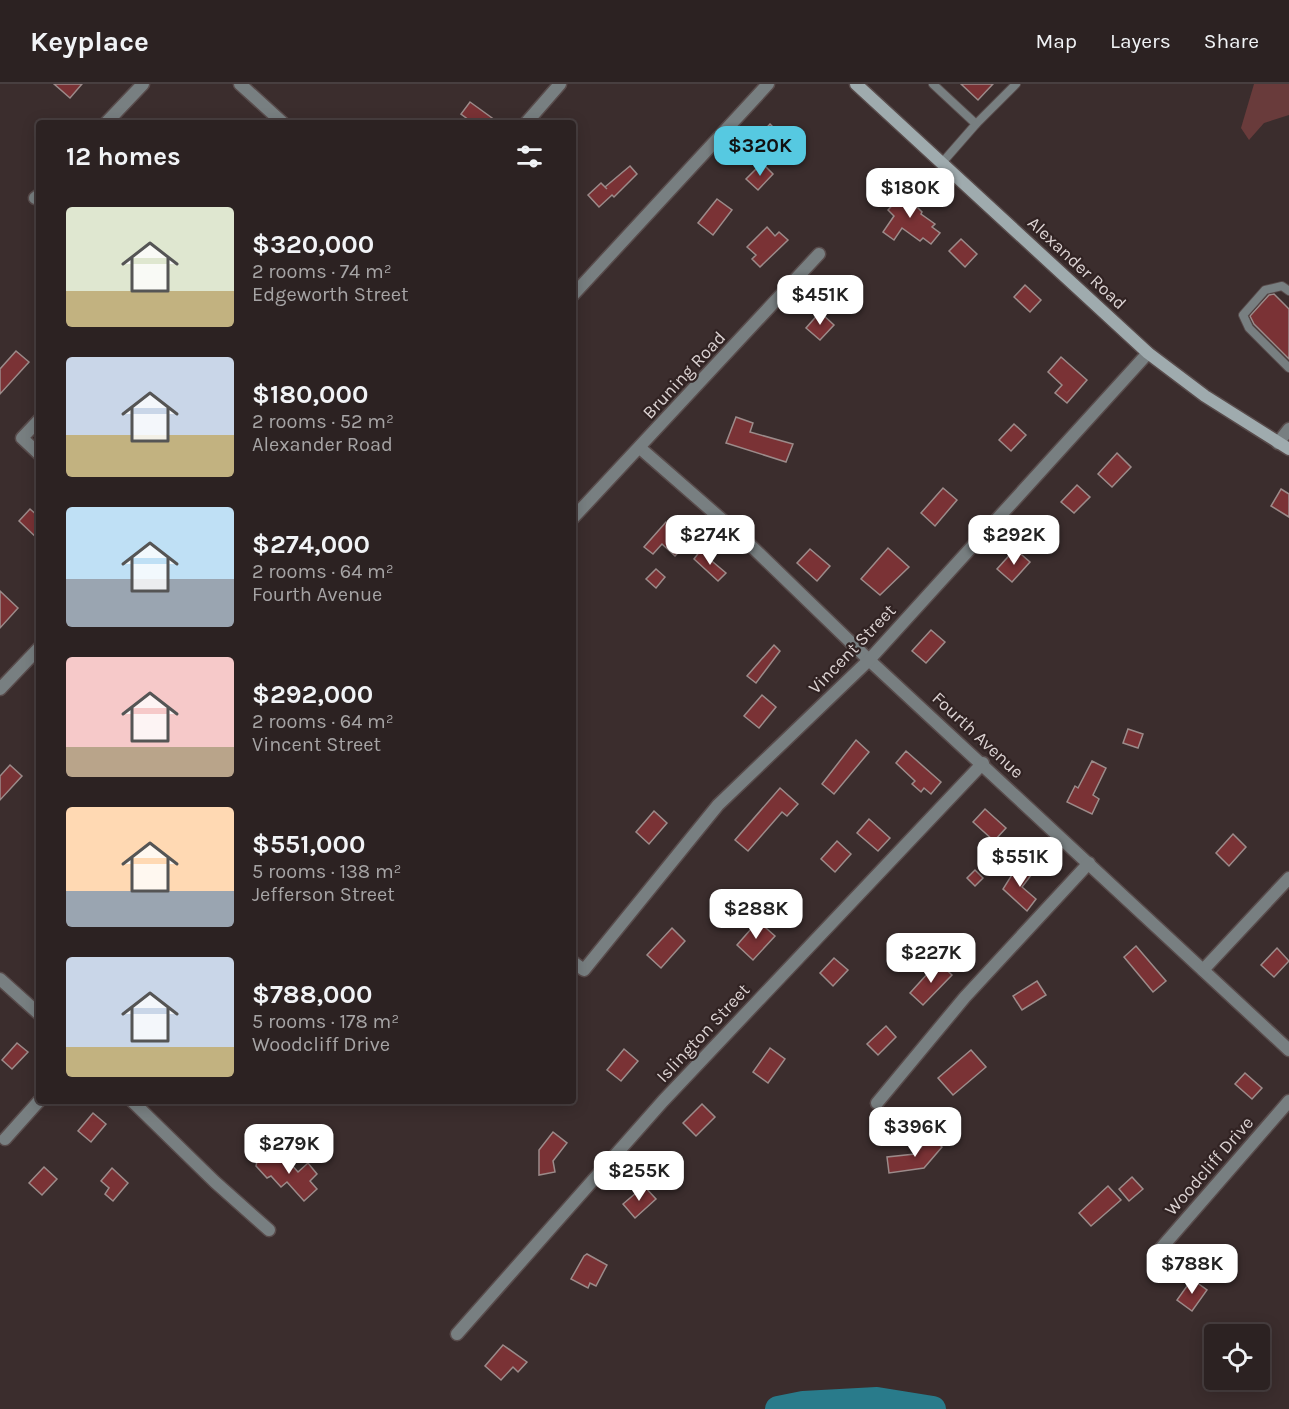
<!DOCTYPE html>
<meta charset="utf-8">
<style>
body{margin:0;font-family:Karla,sans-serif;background:#342a2a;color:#f1f3f6;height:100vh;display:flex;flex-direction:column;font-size:22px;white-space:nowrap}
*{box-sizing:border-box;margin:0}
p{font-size:20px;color:#a6a4a5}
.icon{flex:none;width:33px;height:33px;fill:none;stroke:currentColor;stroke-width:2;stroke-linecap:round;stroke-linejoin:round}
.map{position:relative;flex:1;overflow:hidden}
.side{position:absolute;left:36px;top:36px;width:540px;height:984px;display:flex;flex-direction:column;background:#2c2222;border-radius:6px;box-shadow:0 3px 15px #0003,0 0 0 2px #483f40}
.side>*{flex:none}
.controls{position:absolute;left:1204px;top:1240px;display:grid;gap:12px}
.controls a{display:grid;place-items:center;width:66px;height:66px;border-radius:6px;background:#2c2222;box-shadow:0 3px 15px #0003,0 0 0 2px #483f40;font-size:30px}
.price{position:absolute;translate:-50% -51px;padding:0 14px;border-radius:12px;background:#fff;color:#222;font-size:20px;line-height:39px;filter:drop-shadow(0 2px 3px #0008)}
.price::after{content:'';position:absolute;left:50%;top:36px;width:18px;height:14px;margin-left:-9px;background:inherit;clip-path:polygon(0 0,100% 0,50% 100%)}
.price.active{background:#56c9e1;color:#111}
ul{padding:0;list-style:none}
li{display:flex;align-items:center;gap:18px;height:150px;padding:0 30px}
li span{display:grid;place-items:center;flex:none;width:168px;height:120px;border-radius:6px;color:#555}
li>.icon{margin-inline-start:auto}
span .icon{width:72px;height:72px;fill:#fffc;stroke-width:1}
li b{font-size:26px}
h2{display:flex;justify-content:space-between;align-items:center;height:72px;padding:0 30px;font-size:26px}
header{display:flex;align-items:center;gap:36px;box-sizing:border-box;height:84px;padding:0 30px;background:#2c2222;border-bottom:2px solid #483f40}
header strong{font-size:28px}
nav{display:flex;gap:33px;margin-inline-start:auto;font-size:21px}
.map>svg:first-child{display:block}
.green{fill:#693b3b}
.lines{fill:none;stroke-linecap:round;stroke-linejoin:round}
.river{stroke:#297b8b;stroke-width:26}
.building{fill:#7a3235;stroke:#9c8b8a;stroke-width:1.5}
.lane-casing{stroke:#584b4b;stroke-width:10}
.street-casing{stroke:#584b4b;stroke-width:15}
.secondary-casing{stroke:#584b4b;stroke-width:15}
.lane{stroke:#787f81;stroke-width:8}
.street{stroke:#787f81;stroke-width:12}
.secondary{stroke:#9fabae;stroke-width:12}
.labels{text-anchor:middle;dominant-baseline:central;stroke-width:4.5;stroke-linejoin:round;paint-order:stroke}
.street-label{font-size:18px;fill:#dbd2d2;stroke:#312323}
</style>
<header>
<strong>Keyplace</strong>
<nav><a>Map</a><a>Layers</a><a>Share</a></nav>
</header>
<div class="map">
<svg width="1289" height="1325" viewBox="0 0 1289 1325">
<rect width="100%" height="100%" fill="#3b2d2d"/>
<!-- green -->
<path class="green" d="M1254,0h35v31l-25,8 -15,17 -8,-12z"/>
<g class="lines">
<!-- river -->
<path class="river" d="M778,1325l25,-5 74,-4 56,9"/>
</g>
<!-- building -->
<g class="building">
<path d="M54,0h28l-12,14z"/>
<path d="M961,0h32l-15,16z"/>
<path d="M470,18l29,21h-26l-12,-9z"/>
<path d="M770,40l11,11 -15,16 -11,-11z"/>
<path d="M762,79l11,11 -15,16 -12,-11z"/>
<path d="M630,82l7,8 -23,23 -2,-2 -13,12 -11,-12 13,-12 6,6 -2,-2z"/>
<path d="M909,103l13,12 -6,7 6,6 -1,2 14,10 -3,3 8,6 -9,11 -8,-6 -3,3 -18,-13 -8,12 -11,-8 11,-16 -6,-6z"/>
<path d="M717,115l15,11 -19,25 -15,-12z"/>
<path d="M767,143l8,9 4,-4 9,8 -28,27 -8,-8 4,-4 -9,-8z"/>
<path d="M961,155l16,15 -12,13 -16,-16z"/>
<path d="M1025,201l16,15 -11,12 -16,-15z"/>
<path d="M1274,210l15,15v50l-35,-35 -4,-8 19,-21z"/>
<path d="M820,228l14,13 -14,15 -14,-12z"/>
<path d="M16,267l13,11 -29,32v-25z"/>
<path d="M1061,273l26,23 -20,23 -12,-10 7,-8 -14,-13z"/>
<path d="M736,333l17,6 -3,9 43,12 -7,18 -60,-19z"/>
<path d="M1014,340l12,11 -15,16 -12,-11z"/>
<path d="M1117,369l14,14 -19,20 -14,-13z"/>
<path d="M1077,401l13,12 -16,16 -13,-11z"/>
<path d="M943,404l14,12 -22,26 -14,-13z"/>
<path d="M1281,405l8,5v23l-18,-11z"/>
<path d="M30,425l9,8v23l-20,-19z"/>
<path d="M666,438l22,20 -13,14 -13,-12 -9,10 -9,-7z"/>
<path d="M888,464l21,19 -29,28 -19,-16z"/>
<path d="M810,465l20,17 -13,15 -20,-18z"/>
<path d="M1015,465l15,13 -18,20 -15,-13z"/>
<path d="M700,467l26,22 -8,8 -24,-22z"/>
<path d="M656,485l9,8 -9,11 -10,-9z"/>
<path d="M0,507l18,17 -18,20z"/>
<path d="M931,546l14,12 -19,21 -14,-12z"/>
<path d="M774,561l6,6 -24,32 -9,-7z"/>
<path d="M762,611l14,12 -17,21 -15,-12z"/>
<path d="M1128,645l15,5 -5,14 -15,-5z"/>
<path d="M856,656l13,12 -35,42 -12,-10z"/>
<path d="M906,667l35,31 -10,12 -7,-6 -3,4 -9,-8 3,-3 -19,-18z"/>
<path d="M1092,677l14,7 -13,27 6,4 -7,15 -25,-12 8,-16 3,2z"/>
<path d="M10,681l12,11 -22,24v-24z"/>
<path d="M780,704l18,16 -11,12 -5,-4 -34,39 -13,-11z"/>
<path d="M985,725l21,19 -12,13 -21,-19z"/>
<path d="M654,727l13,12 -18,21 -13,-12z"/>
<path d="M869,735l21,19 -12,13 -21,-18z"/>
<path d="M1233,750l13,13 -17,19 -13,-13z"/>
<path d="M837,757l14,13 -16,18 -14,-13z"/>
<path d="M1018,781l14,9 -10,13 14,12 -9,12 -24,-22z"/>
<path d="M975,786l8,8 -8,8 -8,-8z"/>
<path d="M758,837l17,15 -22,24 -16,-15z"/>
<path d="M672,844l13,13 -24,27 -14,-13z"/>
<path d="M1136,862l30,35 -13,11 -29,-35z"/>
<path d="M1277,864l12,13 -15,16 -13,-12z"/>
<path d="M834,874l14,12 -15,16 -13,-13z"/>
<path d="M938,878l14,13 -29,30 -13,-12z"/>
<path d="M1037,897l9,14 -24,15 -9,-14z"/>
<path d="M886,942l10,11 -18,18 -11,-11z"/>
<path d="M17,959l11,9 -16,17 -10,-9z"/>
<path d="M770,964l15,11 -17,24 -15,-11z"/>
<path d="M624,965l14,12 -17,20 -14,-11z"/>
<path d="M971,966l15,17 -33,28 -15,-17z"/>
<path d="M1245,989l17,15 -10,11 -17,-15z"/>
<path d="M702,1020l13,13 -19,19 -13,-13z"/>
<path d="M93,1029l13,11 -15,18 -13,-11z"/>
<path d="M553,1048l14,11 -14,18 2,11 -16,3v-25z"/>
<path d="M931,1052l11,11 -18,21 -35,5 -2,-16 28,-3z"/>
<path d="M282,1070l16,18 10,-9 9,11 -7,7 7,8 -13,12 -17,-19 -6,5 -10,-11 -4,2 -11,-12 1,-5 5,-4h6l5,5z"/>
<path d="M44,1083l13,12 -15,16 -13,-12z"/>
<path d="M112,1084l16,15 -15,18 -8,-7 4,-6 -8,-7z"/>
<path d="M1132,1093l11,12 -14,12 -10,-12z"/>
<path d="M644,1102l12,13 -21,19 -12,-14z"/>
<path d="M1108,1102l13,14 -30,26 -12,-13z"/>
<path d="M587,1170l20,11 -11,21 -6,-3 -2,5 -17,-9 13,-23z"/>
<path d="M1192,1195l15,11 -15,21 -15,-11z"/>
<path d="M503,1261l24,17 -9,10 -5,-5 -12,13 -16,-14z"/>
</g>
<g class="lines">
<defs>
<g id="lane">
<path d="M933,0l43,40 -35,40"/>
<path d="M976,40l40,-40"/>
<path d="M1289,207l-7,-5 -17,4 -22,25 6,13 40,40"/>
</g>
<g id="street">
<path d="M240,0l43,39"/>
<path d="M106,39l37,-39"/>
<path d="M526,39l34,-39"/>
<path d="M35,114l4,-3"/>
<path d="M573,211l195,-211"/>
<path d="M39,336l-17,18 17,16"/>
<path d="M1278,359l11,-14"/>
<path d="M640,364l103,90 126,122 420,390"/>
<path d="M573,434l246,-264"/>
<path d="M0,605l39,-41"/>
<path d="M573,878l11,8 134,-165 151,-145 279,-307"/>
<path d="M1203,886l86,-92"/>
<path d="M0,895l39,35"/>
<path d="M132,1017l83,81 54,48"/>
<path d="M877,1019l88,-106 124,-134"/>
<path d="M5,1055l34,-38"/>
<path d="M1156,1170l133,-153"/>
<path d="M457,1250l206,-233 320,-338"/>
</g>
<path id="secondary" d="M856,0l292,269 57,43 84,53"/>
</defs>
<!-- lane casing -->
<use href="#lane" class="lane-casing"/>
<!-- street casing -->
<use href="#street" class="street-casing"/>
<!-- secondary casing -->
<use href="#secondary" class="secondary-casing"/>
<!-- lane -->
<use href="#lane" class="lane"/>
<!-- street -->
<use href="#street" class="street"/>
<!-- secondary -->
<use href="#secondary" class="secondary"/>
</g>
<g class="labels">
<!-- street labels -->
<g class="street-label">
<text transform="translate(1077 179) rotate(43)">Alexander Road</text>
<text transform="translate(684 291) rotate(-47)">Bruning Road</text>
<text transform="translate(852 565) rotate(-46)">Vincent Street</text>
<text transform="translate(978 651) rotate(43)">Fourth Avenue</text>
<text transform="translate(703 949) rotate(-47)">Islington Street</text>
<text transform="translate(1209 1082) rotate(-49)">Woodcliff Drive</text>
</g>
</g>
</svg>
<div class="controls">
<a><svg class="icon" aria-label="locate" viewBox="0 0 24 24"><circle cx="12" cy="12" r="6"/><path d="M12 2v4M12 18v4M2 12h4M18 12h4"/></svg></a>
</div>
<b class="price active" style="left:760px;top:93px">$320K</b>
<b class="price" style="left:910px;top:135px">$180K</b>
<b class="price" style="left:820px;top:242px">$451K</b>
<b class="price" style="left:710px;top:482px">$274K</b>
<b class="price" style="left:1014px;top:482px">$292K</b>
<b class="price" style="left:1020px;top:804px">$551K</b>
<b class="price" style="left:756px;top:856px">$288K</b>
<b class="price" style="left:931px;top:900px">$227K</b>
<b class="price" style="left:915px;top:1074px">$396K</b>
<b class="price" style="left:289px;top:1091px">$279K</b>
<b class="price" style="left:639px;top:1118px">$255K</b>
<b class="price" style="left:1192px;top:1211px">$788K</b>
<section class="side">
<h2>12 homes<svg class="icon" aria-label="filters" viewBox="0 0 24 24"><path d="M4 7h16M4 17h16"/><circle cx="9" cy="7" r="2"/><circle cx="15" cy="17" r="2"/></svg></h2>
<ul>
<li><span style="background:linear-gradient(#dfe7d0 70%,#c2b280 0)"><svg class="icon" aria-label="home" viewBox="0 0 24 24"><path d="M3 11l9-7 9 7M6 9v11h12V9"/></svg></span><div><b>$320,000</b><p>2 rooms · 74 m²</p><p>Edgeworth Street</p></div></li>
<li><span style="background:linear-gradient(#c9d6e8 65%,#c2b280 0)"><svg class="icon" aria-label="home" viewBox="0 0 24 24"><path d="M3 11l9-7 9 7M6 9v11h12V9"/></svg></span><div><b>$180,000</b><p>2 rooms · 52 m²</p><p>Alexander Road</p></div></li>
<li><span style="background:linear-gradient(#bfe0f5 60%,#9aa5b1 0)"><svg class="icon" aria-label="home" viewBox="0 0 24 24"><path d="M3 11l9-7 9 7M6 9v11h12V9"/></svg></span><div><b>$274,000</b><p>2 rooms · 64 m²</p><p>Fourth Avenue</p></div></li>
<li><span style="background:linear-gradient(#f6c9c9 75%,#b9a48a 0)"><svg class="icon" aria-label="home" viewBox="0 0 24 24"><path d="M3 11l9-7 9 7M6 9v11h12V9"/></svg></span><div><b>$292,000</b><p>2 rooms · 64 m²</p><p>Vincent Street</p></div></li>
<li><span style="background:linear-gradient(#ffd9b3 70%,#9aa5b1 0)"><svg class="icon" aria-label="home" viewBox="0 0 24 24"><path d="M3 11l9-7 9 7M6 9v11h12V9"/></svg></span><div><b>$551,000</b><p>5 rooms · 138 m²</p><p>Jefferson Street</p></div></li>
<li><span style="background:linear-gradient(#c9d6e8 75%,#c2b280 0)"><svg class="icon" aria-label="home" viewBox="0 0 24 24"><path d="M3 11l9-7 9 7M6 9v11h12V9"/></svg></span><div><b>$788,000</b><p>5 rooms · 178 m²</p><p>Woodcliff Drive</p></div></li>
</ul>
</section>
</div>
